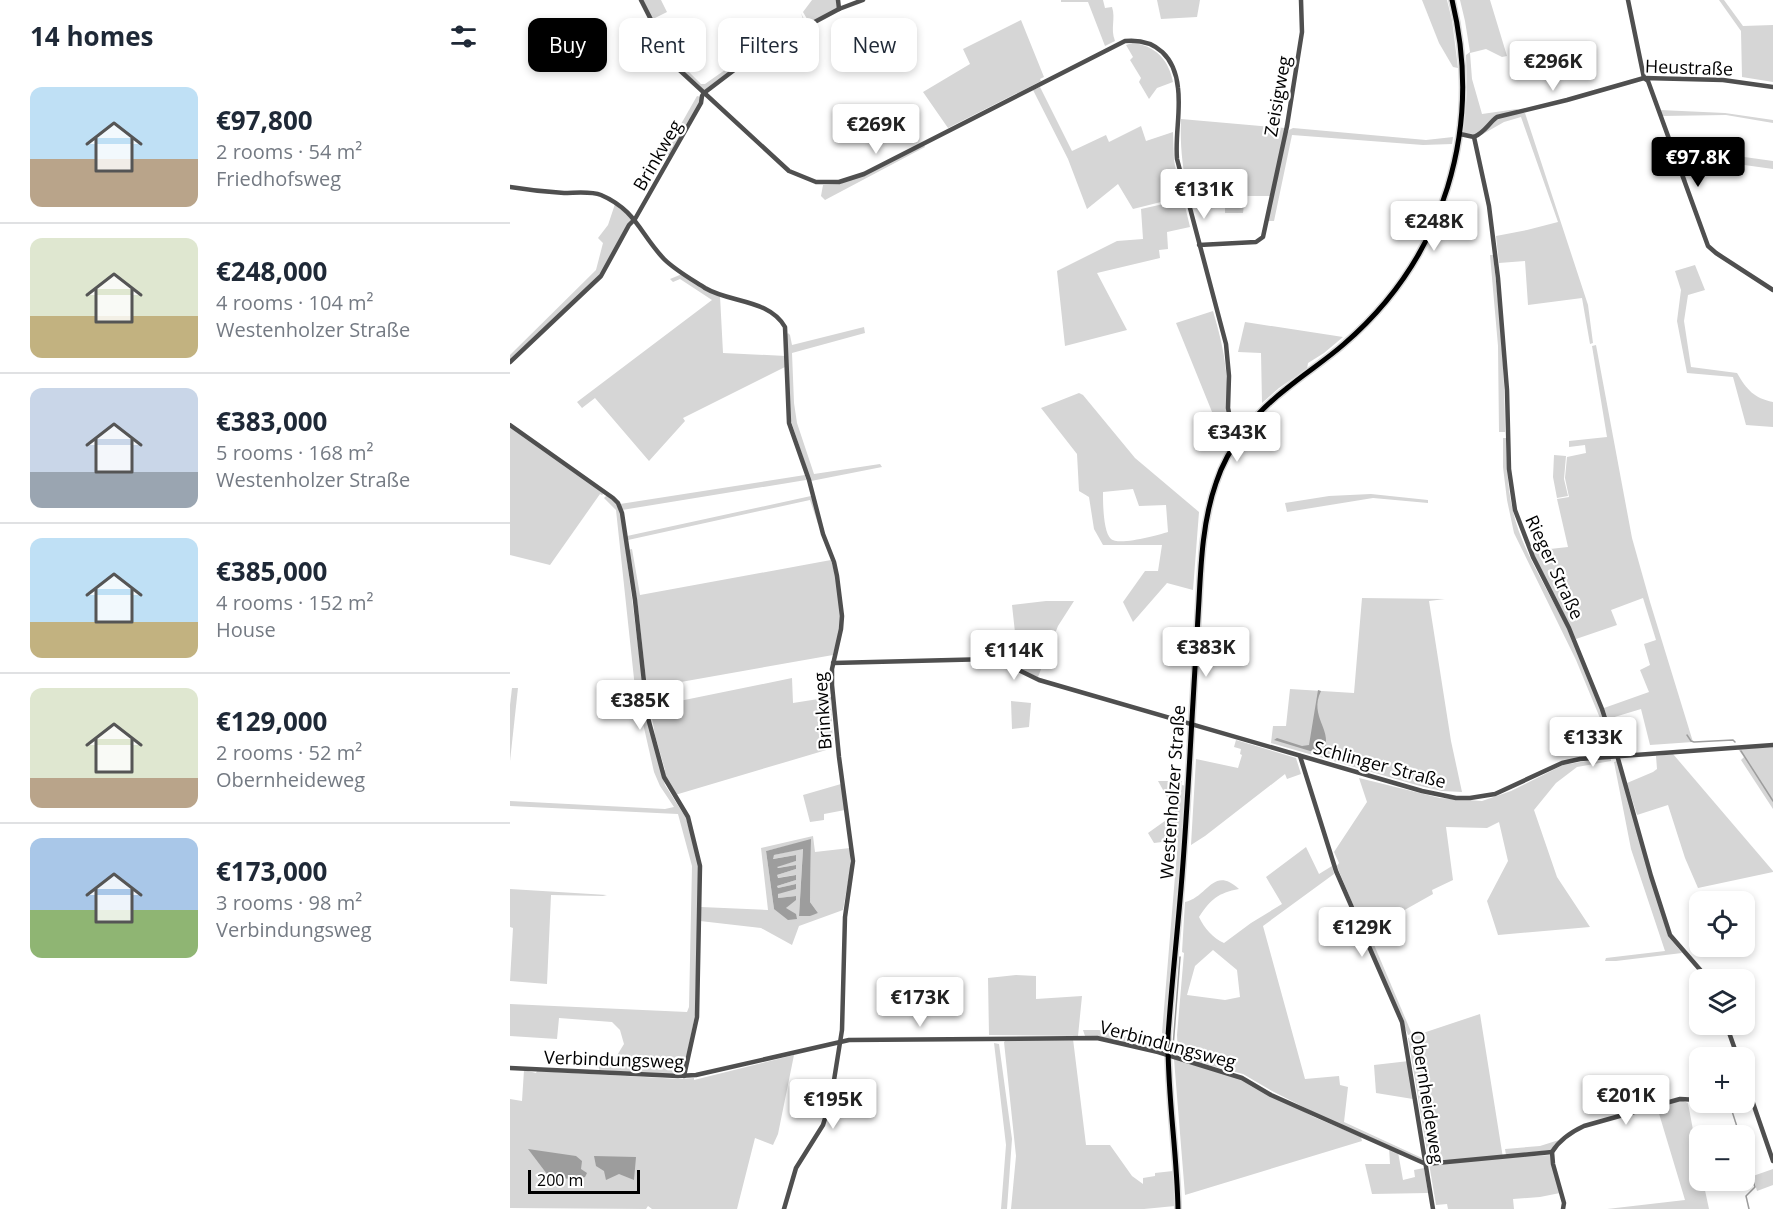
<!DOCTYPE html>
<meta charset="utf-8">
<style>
body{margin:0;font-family:"Open Sans",sans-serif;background:#f2f2f3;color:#1f2937;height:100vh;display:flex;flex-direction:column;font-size:22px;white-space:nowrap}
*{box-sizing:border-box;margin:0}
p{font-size:20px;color:#747a83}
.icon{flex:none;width:33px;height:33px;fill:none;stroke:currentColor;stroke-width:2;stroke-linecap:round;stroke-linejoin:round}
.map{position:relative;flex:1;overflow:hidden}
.side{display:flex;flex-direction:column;background:#fff;width:510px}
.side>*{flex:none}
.banner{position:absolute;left:18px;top:18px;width:570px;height:54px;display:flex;gap:12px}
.controls{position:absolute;left:1179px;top:891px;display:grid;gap:12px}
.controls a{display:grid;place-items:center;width:66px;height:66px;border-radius:12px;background:#fff;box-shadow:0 3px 9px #0003;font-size:30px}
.scale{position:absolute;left:18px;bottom:15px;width:112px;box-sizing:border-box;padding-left:6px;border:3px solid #000;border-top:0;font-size:16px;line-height:21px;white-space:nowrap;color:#000;-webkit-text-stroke:4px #fff;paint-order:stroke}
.price{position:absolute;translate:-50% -51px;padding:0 14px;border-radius:6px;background:#fff;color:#222;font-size:20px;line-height:39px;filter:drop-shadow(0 2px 3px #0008)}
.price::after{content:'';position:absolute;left:50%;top:36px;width:18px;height:14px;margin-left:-9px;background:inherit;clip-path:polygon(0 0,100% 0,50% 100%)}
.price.on{background:#000;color:#fff}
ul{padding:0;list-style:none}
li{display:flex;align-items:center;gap:18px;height:150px;padding:0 30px}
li+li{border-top:2px solid #e0e1e3}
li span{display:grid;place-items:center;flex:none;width:168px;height:120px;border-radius:12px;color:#555}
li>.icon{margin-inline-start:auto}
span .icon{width:72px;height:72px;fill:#fffc;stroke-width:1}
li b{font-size:26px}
h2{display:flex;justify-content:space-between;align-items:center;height:72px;padding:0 30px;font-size:26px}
.chip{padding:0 21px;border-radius:12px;background:#fff;box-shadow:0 3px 9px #0003;font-size:21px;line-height:54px}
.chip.on{background:#000;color:#fff}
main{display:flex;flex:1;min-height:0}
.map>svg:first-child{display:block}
.green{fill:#d6d6d6;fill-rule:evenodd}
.water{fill:#9d9d9d}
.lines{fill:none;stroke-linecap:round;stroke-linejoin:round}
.stream{stroke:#9d9d9d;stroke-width:1.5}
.major-casing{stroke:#dbdbdb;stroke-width:8}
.minor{stroke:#4f4f4f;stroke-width:4.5}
.major{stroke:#000;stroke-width:5}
.labels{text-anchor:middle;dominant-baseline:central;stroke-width:4.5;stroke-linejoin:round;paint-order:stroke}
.street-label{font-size:18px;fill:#000;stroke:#fff}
</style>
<main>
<section class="side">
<h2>14 homes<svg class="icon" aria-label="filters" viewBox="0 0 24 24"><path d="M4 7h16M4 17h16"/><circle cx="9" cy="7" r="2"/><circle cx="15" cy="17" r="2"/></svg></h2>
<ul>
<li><span style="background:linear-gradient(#bfe0f5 60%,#b9a48a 0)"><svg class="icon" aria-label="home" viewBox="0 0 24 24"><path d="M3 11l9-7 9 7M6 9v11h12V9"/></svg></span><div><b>€97,800</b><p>2 rooms · 54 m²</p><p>Friedhofsweg</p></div></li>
<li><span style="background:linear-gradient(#dfe7d0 65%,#c2b280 0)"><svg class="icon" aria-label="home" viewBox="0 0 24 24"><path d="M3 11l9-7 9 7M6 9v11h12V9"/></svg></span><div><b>€248,000</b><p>4 rooms · 104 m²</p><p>Westenholzer Straße</p></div></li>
<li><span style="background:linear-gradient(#c9d6e8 70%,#9aa5b1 0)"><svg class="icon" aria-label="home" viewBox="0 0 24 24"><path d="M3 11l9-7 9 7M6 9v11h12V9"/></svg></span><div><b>€383,000</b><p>5 rooms · 168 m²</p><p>Westenholzer Straße</p></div></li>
<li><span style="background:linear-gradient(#bfe0f5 70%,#c2b280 0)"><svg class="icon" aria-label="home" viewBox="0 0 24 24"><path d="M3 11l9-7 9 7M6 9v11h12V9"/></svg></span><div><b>€385,000</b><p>4 rooms · 152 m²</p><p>House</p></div></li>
<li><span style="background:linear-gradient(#dfe7d0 75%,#b9a48a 0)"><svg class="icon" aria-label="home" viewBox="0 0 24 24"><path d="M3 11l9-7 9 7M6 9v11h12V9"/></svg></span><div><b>€129,000</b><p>2 rooms · 52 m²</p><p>Obernheideweg</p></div></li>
<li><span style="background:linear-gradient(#a9c7e8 60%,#8fb573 0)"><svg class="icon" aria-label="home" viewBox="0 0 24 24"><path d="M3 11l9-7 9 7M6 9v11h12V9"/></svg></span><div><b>€173,000</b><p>3 rooms · 98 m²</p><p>Verbindungsweg</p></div></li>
</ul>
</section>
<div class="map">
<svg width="1263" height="1209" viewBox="0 0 1263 1209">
<rect width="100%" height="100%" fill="#fff"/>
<!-- green -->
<g class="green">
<path d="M133,0h18l6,12 -12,6 22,42 24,24h4c32,-23 64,-44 99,-62l-3,-9 6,12 -28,16 -74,50 -30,-28z"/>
<path d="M302,0h24l1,9 -27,15 -7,-12z"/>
<path d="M551,0h42l2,8 7,-1c4,12 -2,21 3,34l-10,5 -17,-44h-27z"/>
<path d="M647,0h43l-3,17 -36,2z"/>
<path d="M912,0h25l5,20 6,48 -5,-1 -14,-24z"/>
<path d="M950,0h30l17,56 -5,1 -16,-8 -16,4 2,26 10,35 35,-5 3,3 5,1 63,192 5,38 -3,1 -8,-46 -54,7 -3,-44 -26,2 -3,-27 31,-6 31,-8 -37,-105 -17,5 -28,16 -3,-4 -10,-1 4,-40 -1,-38 4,-3 -5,-31z"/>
<path d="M1209,0h5l19,26 30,-1v57l-31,-5 -1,-46z"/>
<path d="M511,20l23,57 -4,2 1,2 -93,47 -25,-36 47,-28 -7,-15z"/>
<path d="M622,43c23,2 37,17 41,39l-16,6 -8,11 -10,-17 2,-4 -11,-18 3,-3 -7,-12z"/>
<path d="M530,87l32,64 34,-16 3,7 32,-16 5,15 27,-9 1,28 7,37 -48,12 -15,-25 -31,25 -19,-50 -35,-69z"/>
<path d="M187,96l4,1 -1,6 -30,52 -6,-1z"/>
<path d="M1150,110l65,3 48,7v3l-47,-8 -64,1z"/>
<path d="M671,119l104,9 -15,68h-25l-2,17h-18v-18l-37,-3c-6,-25 -8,-48 -7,-73z"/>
<path d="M783,128l133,12 27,-3 -1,7 -29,1 -131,-10 -18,86h-6l19,-87 2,-4z"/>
<path d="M414,145l1,2 -100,53 -4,-4 2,-11 17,-1z"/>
<path d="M1163,147l100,14v8l-93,-13 7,25h-2z"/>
<path d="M667,201l8,5 5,21 -23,5 1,17 -9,1 1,8 -63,15 30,57 -62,16 -8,-75 60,-30 26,-2 -2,-30z"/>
<path d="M105,204l17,15 -32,57 -90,84v-5l86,-85 7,-27 -5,-5 10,-13z"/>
<path d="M980,255h3c7,59 12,118 12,177h-6l-1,-86z"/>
<path d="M1185,265l10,25 -17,5 -4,26 7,46 46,6c10,17 17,25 36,29v25l-27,-2 -13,-48 -46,-4 -10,-52 4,-31 -6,-19z"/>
<path d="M172,274l38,22 3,57 63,3 -1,11 -102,51 2,3 -36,40 -54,-63 -13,10 -5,-6 135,-102 -32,-21 -7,3 -3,-3z"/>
<path d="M703,311c6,20 11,40 13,60 3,22 -3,40 8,60l-9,13 -49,-121z"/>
<path d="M735,322l98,15 -19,16 -16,10 -1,6 -28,19 -17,15 -1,-50 -23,-1z"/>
<path d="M354,327l1,6 -73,20 2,50 3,20 17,51 66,-10 2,3 -71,14 -21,-63 -4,-82 2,-3 2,2 2,10z"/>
<path d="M1086,345l36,193 18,64 43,140 -43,3 -9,-36 -33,10 -4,-11 45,-16 -9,-22 10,-5 -6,-21 12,-4 -13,-42 -32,12 6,15 -41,14 -44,-88 36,-4 -11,-48 12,-2 -4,-19 2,-21 19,-4 -1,-8 -16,2v-6l38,-4 -15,-91z"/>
<path d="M569,393l4,2 52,63 64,54 -6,78 -26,-7 -34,39 -10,-20 22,-31h13l4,-26h-59l-9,-16 -5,-32 -10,-6 -2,-37 -36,-46zM623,489l6,17 27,-1 2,27c-10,3 -49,14 -57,7 -8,-7 -8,-37 -8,-47z"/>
<path d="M0,426l94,67 -2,2 -2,-1 -50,71 -40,-10z"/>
<path d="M993,438h3c1,24 1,49 7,73 8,38 36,80 53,116 18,35 32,73 44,110l-1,3 -33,-80 -62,-127 -7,-33 -4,-33z"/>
<path d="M1044,455l12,1 -2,23 4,17 -11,2 -4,-21z"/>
<path d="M295,475l1,5 -184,30 -2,-6z"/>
<path d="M861,494l57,6v3l-55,-5 -86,14 -2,-9 44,-7z"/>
<path d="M97,495l10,8 4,10 27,211 17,61 21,33 13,48 -4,149 -12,59 -10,1 -74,-5v-8h14l11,-18 -4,-14 -8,-8 -53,-4 -2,21 -47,-3v-32l177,8 2,-5 3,-141 -14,-52 -168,-8v-5l155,8 9,-2 -14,-21 -6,-14 -19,-84 -19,-178 -12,-12z"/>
<path d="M301,496l8,26 -1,2 -8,-24 -182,40 -1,-4z"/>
<path d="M122,549l8,46 191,-35c5,16 11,50 9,67 -1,9 -5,19 -7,28l-186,33 -10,-89 -9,-49z"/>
<path d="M852,598l83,1 -16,2 22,140 11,51 -20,-1 -22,-5 -149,-43 2,-17h13l4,-37 64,4z"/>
<path d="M536,601h28l-16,25 -20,51 -19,-8 -7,-64z"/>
<path d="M282,678l1,25 38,-6 2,51 -158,47 -12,-24 2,-1 -10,-35 -5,-28z"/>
<path d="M2,688h6l-8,73v-56z"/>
<path d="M501,701l20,2 -2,24 -17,2z"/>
<path d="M726,740l60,18 5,16 -14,5 -2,-5 -80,62 -14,9 5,-86 42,9 4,-13 -2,-1 1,-5 -7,-2z"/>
<path d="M1263,747v62l-32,-49 3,-3 -6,-8z"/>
<path d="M1163,754l100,117v1l-75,16 -13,-30 -17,-53 -31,10 -10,-32 26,-11 4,-3 -1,-13z"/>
<path d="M1101,757v4l-34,6 -21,16 -22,27 23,67 33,50 -92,8 -11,-34 21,-40 -9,-39 -12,6 -41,-1 7,53 -21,10 1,4 -64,36v3l-3,2 -28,-66 -1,-3 2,-3 -5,-11 33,-50 -8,-24 81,20 42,3 29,-10 52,-26z"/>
<path d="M1107,761l51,175 14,17 -66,8h-11l1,-3 59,-7 -34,-102 -17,-87z"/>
<path d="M648,781h24v4l4,1 -22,263 -4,2 -75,-15 -2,-6h16l62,15 17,-205 -24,3 -6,-10 28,-20z"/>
<path d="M331,784l4,26 -21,4v6l-14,2 -7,-27z"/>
<path d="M303,836l2,16 35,-4v22l-7,40 -44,16 -7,19 -31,-17 -61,-7 1,-14 67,3 -7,-62zM301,840l-1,62 8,11 -19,3 4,-68 -29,7 -2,4 24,-4v6l-19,5v2l19,-3v4l-19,6v3l18,-3 1,5 -19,6 1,2 18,-4 -18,10v4l18,-2 -10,12 -12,1 -8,-58z"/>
<path d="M796,847l13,27 13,-8 2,8 -71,52 42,153 34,-3 1,9 8,2 -4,35 78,36v2l-97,-42 -53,-27 -29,-17 -50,-13 -15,-7 -1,-19 7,-82 -2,-1 3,-50c23,-5 28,-37 54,-13 -21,4 -28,10 -40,28 5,11 14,21 25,26l27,-20 31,-19 -16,-27zM703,950l24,20 3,27 -15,3 -38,-5 8,-29z"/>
<path d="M0,889l97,6 -4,1 -52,-1 -4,89 -37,-3 3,-53 -3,-1z"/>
<path d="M862,940l40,94 -4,1 -39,-93z"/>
<path d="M506,975l20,1v23l46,-3 -4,40 -89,-1 -1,-57z"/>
<path d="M970,1014l23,144 47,-3 10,38 -20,4 -27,2 1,10h-66l-1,-5 -11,1 -28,-167z"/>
<path d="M563,1039l13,106h24l22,31 11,8v-6l12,-2v-3l18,-2 2,35 -31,3h-133l5,-53 -12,-114 2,-2z"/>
<path d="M484,1043l5,1 13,95 -5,70h-6l5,-64z"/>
<path d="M284,1055l-16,79 -5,11 -18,-7 -18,71h-85l-4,-3 -2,3 -136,-1v-109l12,2 2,-31 12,3 1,-2 143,8 14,-1v2z"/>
<path d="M664,1059l68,20 72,38 47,20 1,4 -177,54z"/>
<path d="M899,1061l4,38 -37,-6 -2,-28z"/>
<path d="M1171,1100l7,3 11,59 1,18 3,1 6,28h-102l78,-9 -28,-93z"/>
<path d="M1049,1140l-8,10 -45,5 -1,-6 35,-3z"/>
<path d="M879,1147l9,5 5,28 12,-3 -1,-7 10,-2 4,25 -56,1 -7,-30h25z"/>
<path d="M1263,1169v16l-16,6 -4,-15z"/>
</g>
<!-- water -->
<g class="water">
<path d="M808,690l3,1c-13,26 14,40 2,62l-3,1 -46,-14 3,-2 25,8 7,-1z"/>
<path d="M301,839l-1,63 8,11 -8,3h-11l4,-67 -29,6 -1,4 23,-4v6l-19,6 1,1 18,-3v4l-19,6 1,3 18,-3v5l-19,6 1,2 18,-4v5l-18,5v4l18,-2v4l-10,8 10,6 1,5 -9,1 -14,-11 -8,-58z"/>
<path d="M18,1149l48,7 6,5 -1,8 6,4 -2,4 -6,2 -29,-1z"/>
<path d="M84,1156l42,1 -2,23 -15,-6 -13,6 -2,-9 -8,-5z"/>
</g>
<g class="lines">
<!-- stream -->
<g class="stream">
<path d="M1177,735l4,6 3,1 39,-2 2,2"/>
<path d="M1231,751l32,50"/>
<path d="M663,1047l7,-90"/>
<path d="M1220,1105l10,31"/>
<path d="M1234,1151l11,36 -9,9 3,13"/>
</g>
<defs>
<path id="major" d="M668,1209c-1,-58 -11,-115 -10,-173 3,-45 8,-90 12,-136 6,-66 9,-132 13,-198 2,-34 4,-68 6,-102 2,-39 4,-80 17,-117 12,-37 39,-70 70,-94 19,-16 40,-29 58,-45 101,-87 139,-216 108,-344"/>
</defs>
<!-- major casing -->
<use href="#major" class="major-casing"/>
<!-- minor -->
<g class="minor">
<path d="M131,0l33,65 115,106 27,11h23l25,-8 261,-133c32,-3 50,17 53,47 3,23 -3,47 -1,71l49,185 3,32 -1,32 3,15 10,13"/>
<path d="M328,0l1,9"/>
<path d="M1118,0l16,78 4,3 60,165 8,7 57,37"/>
<path d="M950,134l14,3"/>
<path d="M964,137l15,69 9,72 9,112 2,79 6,41 18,47 36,71 33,81 15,46 34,121 19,59 39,45"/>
<path d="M964,137c11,-5 14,-13 23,-20l70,-17 77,-22 79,2 50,7"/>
<path d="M0,187c18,3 36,5 54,6 11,0 27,-2 37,2 35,15 39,39 63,64 11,11 27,20 41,29 25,15 64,11 80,39l4,96 20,57 14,54 11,28 3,14 5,40 -1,13 -9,40v16l7,72 14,104 -8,56 -3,113 -11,69 -8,26 -27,43 -12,41"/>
<path d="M689,245l57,-3 7,-5 24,-111 15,-94 -1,-32"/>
<path d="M0,362l91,-86 28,-51 6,-6 66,-116 1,-7 2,-3 42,-32 63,-36 30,-16 24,-9"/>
<path d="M723,418l9,2 14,-5"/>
<path d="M724,419l10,13"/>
<path d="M0,425l103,73 5,5 4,10 13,87 13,118 16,59 24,40 12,49 -3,151 -13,59"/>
<path d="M323,663l158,-4 9,2 39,19 383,111 34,7h14l25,-4 67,-31 18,-4 193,-14"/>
<path d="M790,756l36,115 66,151 31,187"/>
<path d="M1216,1024l12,34"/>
<path d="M0,1068l168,8 18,-1 153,-35 248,-2 61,14 84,26 29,17 155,69 126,-12"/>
<path d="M1234,1077l29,84"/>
<path d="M1053,1209l1,-6 -11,-39 -1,-12c8,-13 19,-20 32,-26l96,-27 20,1"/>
</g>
<!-- major -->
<use href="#major" class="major"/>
</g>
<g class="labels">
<!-- street labels -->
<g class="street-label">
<text transform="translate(1179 67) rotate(2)">Heustraße</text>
<text transform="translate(767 96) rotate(-80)">Zeisigweg</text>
<text transform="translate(147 155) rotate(-60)">Brinkweg</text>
<text transform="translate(1045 567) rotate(65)">Rieger Straße</text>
<text transform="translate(312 711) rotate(-94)">Brinkweg</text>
<text transform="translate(870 764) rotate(15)">Schlinger Straße</text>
<text transform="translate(662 792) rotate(-86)">Westenholzer Straße</text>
<text transform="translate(658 1044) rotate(15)">Verbindungsweg</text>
<text transform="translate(104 1059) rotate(2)">Verbindungsweg</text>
<text transform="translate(918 1097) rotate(81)">Obernheideweg</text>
</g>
</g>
</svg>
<div class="controls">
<a><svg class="icon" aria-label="locate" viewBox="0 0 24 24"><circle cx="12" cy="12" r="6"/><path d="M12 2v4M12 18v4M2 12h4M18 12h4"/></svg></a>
<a><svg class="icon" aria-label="layers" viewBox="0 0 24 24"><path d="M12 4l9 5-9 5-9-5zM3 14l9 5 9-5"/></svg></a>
<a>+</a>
<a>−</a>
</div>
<div class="scale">200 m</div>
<b class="price" style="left:1043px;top:92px">€296K</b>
<b class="price" style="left:366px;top:155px">€269K</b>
<b class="price on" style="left:1188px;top:188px">€97.8K</b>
<b class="price" style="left:694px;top:220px">€131K</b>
<b class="price" style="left:924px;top:252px">€248K</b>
<b class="price" style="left:727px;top:463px">€343K</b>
<b class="price" style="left:696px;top:678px">€383K</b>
<b class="price" style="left:504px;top:681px">€114K</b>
<b class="price" style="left:130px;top:731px">€385K</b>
<b class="price" style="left:1083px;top:768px">€133K</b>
<b class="price" style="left:852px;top:958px">€129K</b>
<b class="price" style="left:410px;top:1028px">€173K</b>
<b class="price" style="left:1116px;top:1126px">€201K</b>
<b class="price" style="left:323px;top:1130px">€195K</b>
<div class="banner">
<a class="chip on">Buy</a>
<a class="chip">Rent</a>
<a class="chip">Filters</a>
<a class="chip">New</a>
</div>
</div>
</main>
